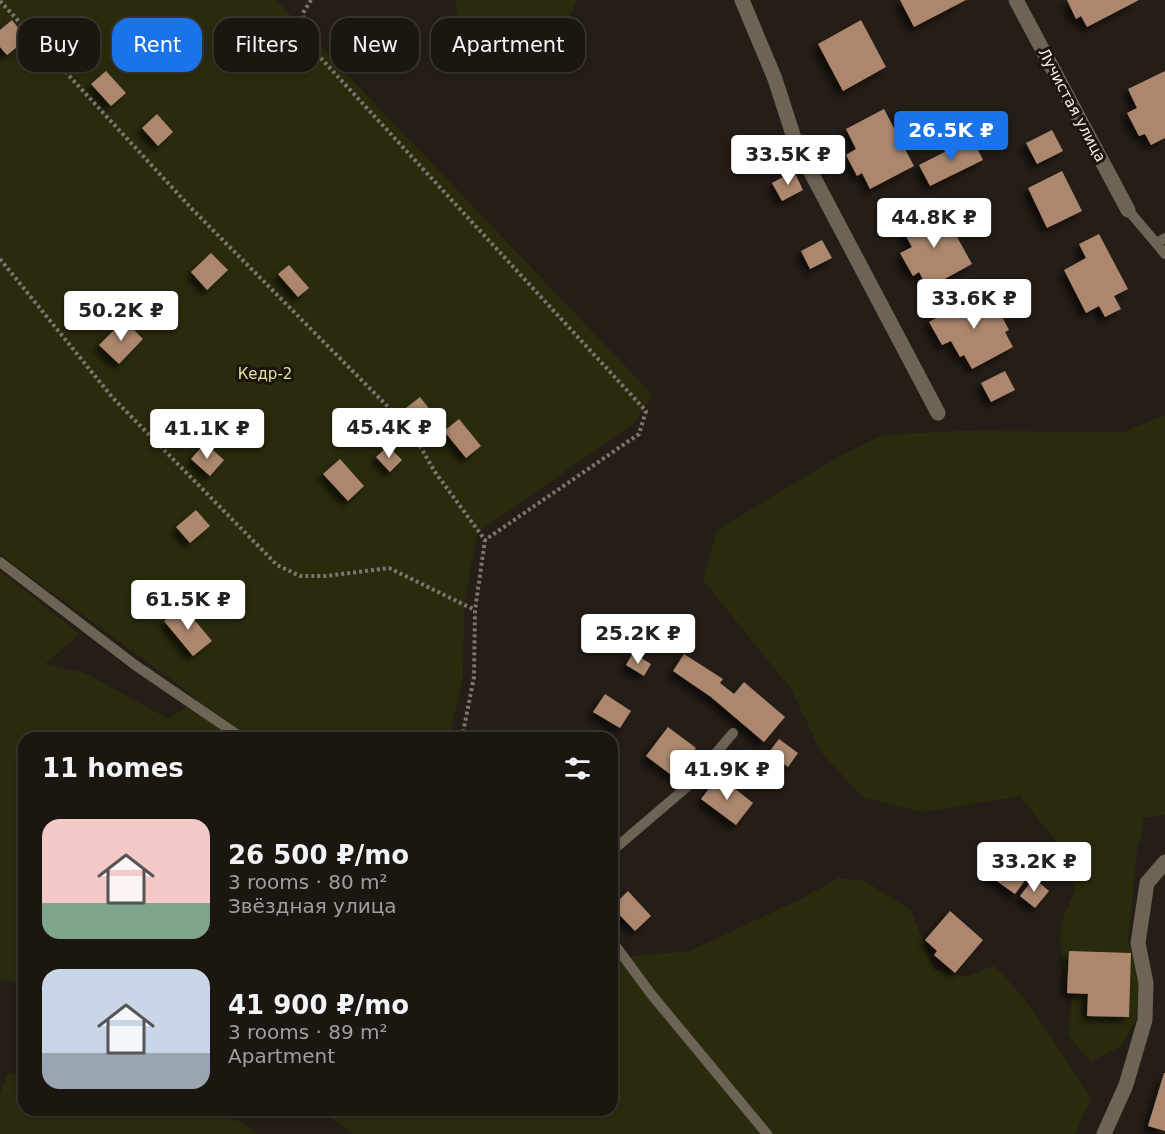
<!DOCTYPE html>
<meta charset="utf-8">
<style>
body{margin:0;font-family:"DejaVu Sans",sans-serif;background:#251f1a;color:#f1f3f6;height:100vh;display:flex;flex-direction:column;font-size:22px;white-space:nowrap}
*{box-sizing:border-box;margin:0}
p{font-size:20px;color:#a09f9f}
.icon{flex:none;width:33px;height:33px;fill:none;stroke:currentColor;stroke-width:2;stroke-linecap:round;stroke-linejoin:round}
.map{position:relative;flex:1;overflow:hidden}
.drawer{position:absolute;left:18px;top:732px;width:600px;height:384px;display:flex;flex-direction:column;background:#1c1611;border-radius:18px;box-shadow:0 3px 9px #0003,0 0 0 2px #3a3531}
.drawer>*{flex:none}
.hud{position:absolute;left:18px;top:18px;width:600px;height:54px;display:flex;gap:12px}
.price{position:absolute;translate:-50% -51px;padding:0 14px;border-radius:6px;background:#fff;color:#222;font-size:20px;line-height:39px;filter:drop-shadow(0 2px 3px #0008)}
.price::after{content:'';position:absolute;left:50%;top:36px;width:18px;height:14px;margin-left:-9px;background:inherit;clip-path:polygon(0 0,100% 0,50% 100%)}
.price.current{background:#1a73e8;color:#fff}
ul{padding:0;list-style:none}
li{display:flex;align-items:center;gap:18px;height:150px;padding:0 24px}
li span{display:grid;place-items:center;flex:none;width:168px;height:120px;border-radius:18px;color:#555}
li>.icon{margin-inline-start:auto}
span .icon{width:72px;height:72px;fill:#fffc;stroke-width:1}
li b{font-size:26px}
h2{display:flex;justify-content:space-between;align-items:center;height:72px;padding:0 24px;font-size:26px}
.pill{padding:0 21px;border-radius:18px;background:#1c1611;box-shadow:0 3px 9px #0003,0 0 0 2px #3a3531;font-size:21px;line-height:54px}
.pill.current{background:#1a73e8;color:#fff}
.map>svg:first-child{display:block}
.green{fill:#2a2b0d}
.building{fill:#ac876e;filter:url(#shadow)}
.lines{fill:none;stroke-linecap:round;stroke-linejoin:round}
.path{stroke:#7c7570;stroke-width:4;stroke-dasharray:3 3;stroke-linecap:butt}
.lane{stroke:#6d6455;stroke-width:10}
.street{stroke:#6d6455;stroke-width:15}
.labels{text-anchor:middle;dominant-baseline:central;stroke-width:6;stroke-linejoin:round;paint-order:stroke}
.street-label{font-size:15px;fill:#f8f2ee;stroke:#1c140e}
.park-label{font-size:15px;fill:#e2e5a0;stroke:#1c140e}
</style>
<div class="map">
<svg width="1165" height="1134" viewBox="0 0 1165 1134">
<defs>
<filter id="shadow"><feDropShadow dx="-5.5" dy="5.5" stdDeviation="3" flood-color="#0009"/></filter>
</defs>
<rect width="100%" height="100%" fill="#251d17"/>
<!-- green -->
<g class="green">
<path d="M0,0h276l377,395 -19,28 -157,110 -13,74 -1,70 -14,61h-425v247l-24,-6v-408l80,63 -35,30 40,9 84,46 29,-20 -192,-140 -6,-6z"/>
<path d="M455,0h122l-9,21 -38,9 -38,4 -35,-18z"/>
<path d="M1165,415v400l-22,3 -1,16 -5,14 -9,96 11,22 7,22 -12,35 -13,23 -30,16 -23,-26 4,-38 -7,-19 -5,-40 2,-18 13,-31 -4,-29 -51,-65 -98,16 -60,-15 -41,-45 -30,-63 -88,-109 14,-50 121,-73 45,-22 76,-4 164,1z"/>
<path d="M838,878l27,3 46,29 23,59 31,8 29,-11c40,38 67,87 97,133l-16,35h-722l-33,-24h292v-152l78,-7 113,-53z"/>
<path d="M8,1072l16,3v35h167l47,10 20,14h-258v-40z"/>
</g>
<!-- building -->
<g class="building">
<path d="M900,0h66l-52,27z"/>
<path d="M1067,0h72l-52,27 -6,-11 -5,3z"/>
<path d="M12,20l15,19 -20,16 -7,-8v-17z"/>
<path d="M861,20l25,47 -43,24 -25,-47z"/>
<path d="M106,71l20,22 -15,13 -20,-22z"/>
<path d="M1165,71v67l-14,7 -6,-11 -6,2 -12,-23 10,-5 -9,-19z"/>
<path d="M884,109l30,57 -44,23 -8,-16 -5,3 -11,-21 10,-6 -10,-20z"/>
<path d="M157,114l16,18 -15,14 -16,-18z"/>
<path d="M1052,130l11,21 -26,13 -11,-21z"/>
<path d="M972,138l11,22 -53,26 -11,-21z"/>
<path d="M794,171l9,19 -21,11 -10,-18z"/>
<path d="M1062,171l20,40 -35,17 -19,-40z"/>
<path d="M941,208l31,56 -44,24 -9,-16 -6,4 -13,-23 12,-6 -10,-18z"/>
<path d="M1099,234l29,55 -14,7 7,13 -16,8 -6,-11 -13,7 -22,-43 22,-12 -7,-14z"/>
<path d="M822,240l10,18 -22,11 -9,-18z"/>
<path d="M211,253l17,17 -21,20 -16,-18z"/>
<path d="M289,265l20,23 -11,9 -20,-23z"/>
<path d="M988,290l21,40 -4,2 8,15 -41,22 -8,-14 -4,2 -9,-16 -9,4 -13,-23z"/>
<path d="M124,320l19,19 -24,25 -20,-19z"/>
<path d="M1005,371l10,19 -24,12 -10,-19z"/>
<path d="M420,397l14,18 -14,11 -14,-18z"/>
<path d="M459,419l22,27 -15,12 -22,-27z"/>
<path d="M205,443l19,17 -14,16 -19,-17z"/>
<path d="M388,446l14,14 -12,12 -14,-15z"/>
<path d="M340,459l24,27 -16,15 -25,-27z"/>
<path d="M196,510l14,16 -20,17 -14,-16z"/>
<path d="M183,606l29,35 -19,15 -29,-35z"/>
<path d="M633,653l18,11 -7,12 -18,-11z"/>
<path d="M684,654l39,25 -3,4 14,11 10,-12 41,35 -21,25 -53,-45 -38,-26z"/>
<path d="M605,694l26,17 -11,17 -27,-16z"/>
<path d="M668,727l28,21 -22,29 -28,-21z"/>
<path d="M779,739l19,14 -10,14 -19,-15z"/>
<path d="M719,776l34,27 -17,22 -35,-26z"/>
<path d="M1004,850l28,21 -17,23 -28,-20z"/>
<path d="M1034,878l15,13 -14,17 -15,-12z"/>
<path d="M628,891l23,25 -16,15 -23,-24z"/>
<path d="M950,911l33,29 -28,33 -21,-18 3,-4 -12,-11z"/>
<path d="M1069,951l62,2 -2,64 -42,-1 1,-22 -21,-1z"/>
<path d="M1164,1073h1v58l-17,-5z"/>
</g>
<g class="lines">
<!-- path -->
<g class="path">
<path d="M311,0l-8,13 3,29 340,369 -7,23 -154,106"/>
<path d="M0,1l192,208 218,220 25,43 50,68 -10,70 -1,67 -12,61"/>
<path d="M0,259l112,138 165,168 23,11h26l63,-8 86,42"/>
</g>
<!-- lane -->
<g class="lane">
<path d="M1128,210l28,33 9,-5"/>
<path d="M1156,243l9,11"/>
<path d="M0,562l135,103 107,73"/>
<path d="M612,851l76,-65 45,-53"/>
<path d="M612,941l39,53 116,140"/>
</g>
<!-- street -->
<g class="street">
<path d="M742,0l33,79 21,65 142,269"/>
<path d="M1016,0l112,210"/>
<path d="M1104,1134l22,-49 19,-65 1,-37 -8,-40 9,-60 18,-21"/>
</g>
</g>
<g class="labels">
<!-- street labels -->
<g class="street-label">
<text transform="translate(1072 105) rotate(62)">Лучистая улица</text>
</g>
<!-- park labels -->
<g class="park-label">
<text x="265" y="374">Кедр-2</text>
</g>
</g>
</svg>
<b class="price current" style="left:951px;top:162px">26.5K ₽</b>
<b class="price" style="left:788px;top:186px">33.5K ₽</b>
<b class="price" style="left:934px;top:249px">44.8K ₽</b>
<b class="price" style="left:974px;top:330px">33.6K ₽</b>
<b class="price" style="left:121px;top:342px">50.2K ₽</b>
<b class="price" style="left:389px;top:459px">45.4K ₽</b>
<b class="price" style="left:207px;top:460px">41.1K ₽</b>
<b class="price" style="left:188px;top:631px">61.5K ₽</b>
<b class="price" style="left:638px;top:665px">25.2K ₽</b>
<b class="price" style="left:727px;top:801px">41.9K ₽</b>
<b class="price" style="left:1034px;top:893px">33.2K ₽</b>
<div class="hud">
<a class="pill">Buy</a>
<a class="pill current">Rent</a>
<a class="pill">Filters</a>
<a class="pill">New</a>
<a class="pill">Apartment</a>
</div>
<section class="drawer">
<h2>11 homes<svg class="icon" aria-label="filters" viewBox="0 0 24 24"><path d="M4 7h16M4 17h16"/><circle cx="9" cy="7" r="2"/><circle cx="15" cy="17" r="2"/></svg></h2>
<ul>
<li><span style="background:linear-gradient(#f6c9c9 70%,#7fa58c 0)"><svg class="icon" aria-label="home" viewBox="0 0 24 24"><path d="M3 11l9-7 9 7M6 9v11h12V9"/></svg></span><div><b>26 500 ₽/mo</b><p>3 rooms · 80 m²</p><p>Звёздная улица</p></div></li>
<li><span style="background:linear-gradient(#c9d6e8 70%,#9aa5b1 0)"><svg class="icon" aria-label="home" viewBox="0 0 24 24"><path d="M3 11l9-7 9 7M6 9v11h12V9"/></svg></span><div><b>41 900 ₽/mo</b><p>3 rooms · 89 m²</p><p>Apartment</p></div></li>
</ul>
</section>
</div>
